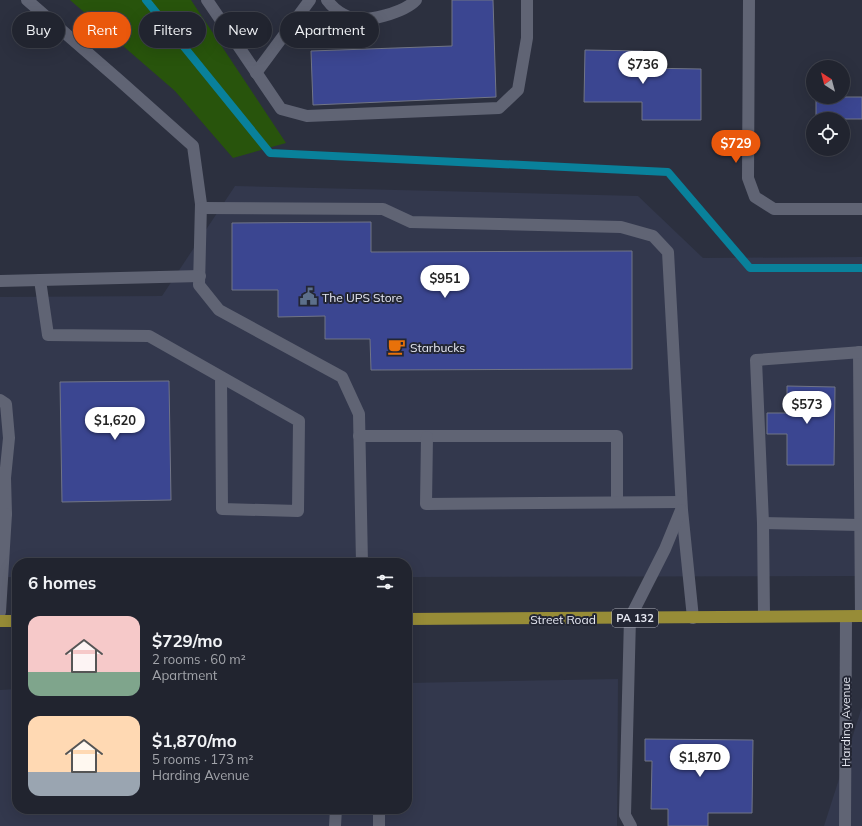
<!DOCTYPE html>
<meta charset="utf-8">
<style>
body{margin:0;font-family:Mulish,sans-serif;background:#2d303b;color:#f1f3f6;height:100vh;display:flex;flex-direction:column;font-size:15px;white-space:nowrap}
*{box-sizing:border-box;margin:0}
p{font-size:13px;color:#a2a4aa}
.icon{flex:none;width:22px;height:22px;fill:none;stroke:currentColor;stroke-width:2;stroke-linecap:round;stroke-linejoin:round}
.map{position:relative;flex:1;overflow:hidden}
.drawer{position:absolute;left:12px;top:558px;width:400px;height:256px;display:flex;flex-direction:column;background:#21242f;border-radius:16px;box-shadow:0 4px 16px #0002,0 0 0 1px #3e414b}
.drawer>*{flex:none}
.guide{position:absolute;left:12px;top:12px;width:400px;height:36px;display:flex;gap:8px}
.needle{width:26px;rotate:324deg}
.tools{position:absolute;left:806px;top:60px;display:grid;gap:8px}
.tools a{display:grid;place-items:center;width:44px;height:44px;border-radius:50%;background:#21242f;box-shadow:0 4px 16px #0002,0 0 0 1px #3e414b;font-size:20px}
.price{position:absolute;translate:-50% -34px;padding:0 9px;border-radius:14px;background:#fff;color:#222;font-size:13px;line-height:26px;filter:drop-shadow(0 1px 2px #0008)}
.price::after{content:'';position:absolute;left:50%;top:24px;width:12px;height:9px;margin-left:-6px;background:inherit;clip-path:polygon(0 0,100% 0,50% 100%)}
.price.active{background:#ea580c;color:#fff}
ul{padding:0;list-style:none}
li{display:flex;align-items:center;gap:12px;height:100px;padding:0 16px}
li span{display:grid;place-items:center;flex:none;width:112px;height:80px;border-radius:12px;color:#555}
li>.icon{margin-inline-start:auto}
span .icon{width:48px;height:48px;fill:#fffc;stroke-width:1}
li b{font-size:17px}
h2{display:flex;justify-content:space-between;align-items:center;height:48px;padding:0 16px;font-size:17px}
.pill{padding:0 14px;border-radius:18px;background:#21242f;box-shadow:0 4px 16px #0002,0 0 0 1px #3e414b;font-size:14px;line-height:36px}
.pill.active{background:#ea580c;color:#fff}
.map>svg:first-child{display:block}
.built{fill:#33384d}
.green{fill:#28540c}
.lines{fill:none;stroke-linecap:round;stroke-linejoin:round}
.stream{stroke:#09819b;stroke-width:8}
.building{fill:#3b4691;stroke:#717586}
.minor{stroke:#606474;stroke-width:12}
.major{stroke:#978c37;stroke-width:12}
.labels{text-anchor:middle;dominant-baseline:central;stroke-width:4;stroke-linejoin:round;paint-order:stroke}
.shield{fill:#232634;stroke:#acaeb9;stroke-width:1}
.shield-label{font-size:11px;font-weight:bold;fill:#e6e8f2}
.poi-label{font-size:12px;fill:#e6e8f2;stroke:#232634;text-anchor:start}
.street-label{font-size:12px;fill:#e6e8f2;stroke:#232634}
</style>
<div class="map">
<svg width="862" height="826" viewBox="0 0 862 826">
<rect width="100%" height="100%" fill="#2c303f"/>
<!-- built -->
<g class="built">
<path d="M235,186l403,10 65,62 159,-1v319l-455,1v-14h-390v14h-17v-280l162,-1z"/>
<path d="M618,679l-1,147h-617v-136l17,-1v120h390v-126z"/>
<path d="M862,707v119h-38z"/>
</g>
<!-- green -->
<path class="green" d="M70,0h121l95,143 -53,15 -58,-67z"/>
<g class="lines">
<!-- stream -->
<path class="stream" d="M146,0l124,153 398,19 82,96h112"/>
</g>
<!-- building -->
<g class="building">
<path d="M452,0h41l3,97 -183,8 -2,-54 141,-5z"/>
<path d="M585,50l58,1 -1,17 59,1v51h-59v-18h-58z"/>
<rect x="816" y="97" width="46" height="22"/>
<path d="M371,222v30l261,-1v118l-261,1 -1,-31h-45v-23l-47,1v-27h-46v-67z"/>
<path d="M169,381l2,119 -109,2 -2,-120z"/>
<path d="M787,386l48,1 -1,78h-47v-31h-20v-21h20z"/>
<path d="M645,739l108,1 -1,73h-44v13h-40v-17h-17l1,-48h-7z"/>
</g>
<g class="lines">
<!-- minor -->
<g class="minor">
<path d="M27,0l92,80 74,66 8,58 -2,81 20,25 123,67 17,37 3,149"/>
<path d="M207,0l74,109 26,7 192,-8 19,-18 9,-52v-38"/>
<path d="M327,0c5,7 14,14 22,17 16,7 56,-5 67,-17"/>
<path d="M749,0l-1,178 7,19 19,12h88"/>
<path d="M256,73l54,-73"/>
<path d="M201,208l182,1 28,13 210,5 32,9 15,16 14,258 11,108"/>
<path d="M40,280l8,55 101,1 150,85 -1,90 -76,-2 -1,-132"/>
<path d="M0,281l200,-5"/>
<path d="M859,352l2,264"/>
<path d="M0,400l6,4 3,34 -4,40 1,36"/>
<path d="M359,436h258v66"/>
<path d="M427,437l-1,67 255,-2"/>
<path d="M0,514h6l-6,98"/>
<path d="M763,523l97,2"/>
<path d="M764,616l-1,-93 -7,-163 106,-8"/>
<path d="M335,826l1,-17"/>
<path d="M379,826v-17"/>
<path d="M631,826l-6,-11 5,-197 35,-69 16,-39"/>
<path d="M845,826l1,-209"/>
</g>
<!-- major -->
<g class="major">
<path d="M407,619l455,-3"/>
<path d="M0,621h17"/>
</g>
</g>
<!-- icons -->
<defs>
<symbol id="civic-bare" viewBox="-9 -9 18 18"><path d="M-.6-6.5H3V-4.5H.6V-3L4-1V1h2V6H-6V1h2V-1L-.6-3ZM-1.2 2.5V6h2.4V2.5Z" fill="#5c6f8a" stroke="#232634" stroke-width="2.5" paint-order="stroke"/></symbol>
<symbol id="cafe-bare" viewBox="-9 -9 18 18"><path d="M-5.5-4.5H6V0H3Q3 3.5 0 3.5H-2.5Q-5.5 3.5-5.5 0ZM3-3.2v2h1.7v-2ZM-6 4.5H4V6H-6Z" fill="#e8710a" stroke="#232634" stroke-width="2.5" paint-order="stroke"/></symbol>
</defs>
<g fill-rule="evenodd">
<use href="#civic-bare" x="296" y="284" width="25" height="25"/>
<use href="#cafe-bare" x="384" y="334" width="25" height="25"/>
</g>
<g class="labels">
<!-- shield labels -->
<rect class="shield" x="612" y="609" width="46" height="18" rx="3"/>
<g class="shield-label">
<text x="635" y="618">PA 132</text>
</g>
<!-- poi labels -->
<g class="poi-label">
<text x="322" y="297">The UPS Store</text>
<text x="410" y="347">Starbucks</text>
</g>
<!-- street labels -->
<g class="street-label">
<text x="563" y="619">Street Road</text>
<text transform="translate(845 722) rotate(-90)">Harding Avenue</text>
</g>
</g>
</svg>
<div class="tools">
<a><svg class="needle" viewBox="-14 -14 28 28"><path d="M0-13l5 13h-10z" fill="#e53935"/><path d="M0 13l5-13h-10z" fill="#a2a4aa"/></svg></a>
<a><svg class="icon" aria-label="locate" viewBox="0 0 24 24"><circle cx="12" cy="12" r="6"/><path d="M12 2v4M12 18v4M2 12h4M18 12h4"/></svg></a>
</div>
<b class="price" style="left:643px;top:85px">$736</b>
<b class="price active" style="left:736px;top:164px">$729</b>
<b class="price" style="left:445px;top:299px">$951</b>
<b class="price" style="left:807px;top:425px">$573</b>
<b class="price" style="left:115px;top:441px">$1,620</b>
<b class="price" style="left:700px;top:778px">$1,870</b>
<div class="guide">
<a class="pill">Buy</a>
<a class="pill active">Rent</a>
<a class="pill">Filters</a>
<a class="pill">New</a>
<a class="pill">Apartment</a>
</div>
<section class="drawer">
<h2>6 homes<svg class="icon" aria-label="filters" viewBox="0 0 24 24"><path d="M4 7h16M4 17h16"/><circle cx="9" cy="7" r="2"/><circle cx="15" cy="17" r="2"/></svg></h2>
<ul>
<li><span style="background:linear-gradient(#f6c9c9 70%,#7fa58c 0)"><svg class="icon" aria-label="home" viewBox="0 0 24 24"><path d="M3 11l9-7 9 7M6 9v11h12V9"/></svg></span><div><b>$729/mo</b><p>2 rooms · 60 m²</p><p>Apartment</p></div></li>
<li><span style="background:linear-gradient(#ffd9b3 70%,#9aa5b1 0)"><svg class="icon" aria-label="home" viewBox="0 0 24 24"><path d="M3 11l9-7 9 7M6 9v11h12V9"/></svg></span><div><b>$1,870/mo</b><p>5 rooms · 173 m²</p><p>Harding Avenue</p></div></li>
</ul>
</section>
</div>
